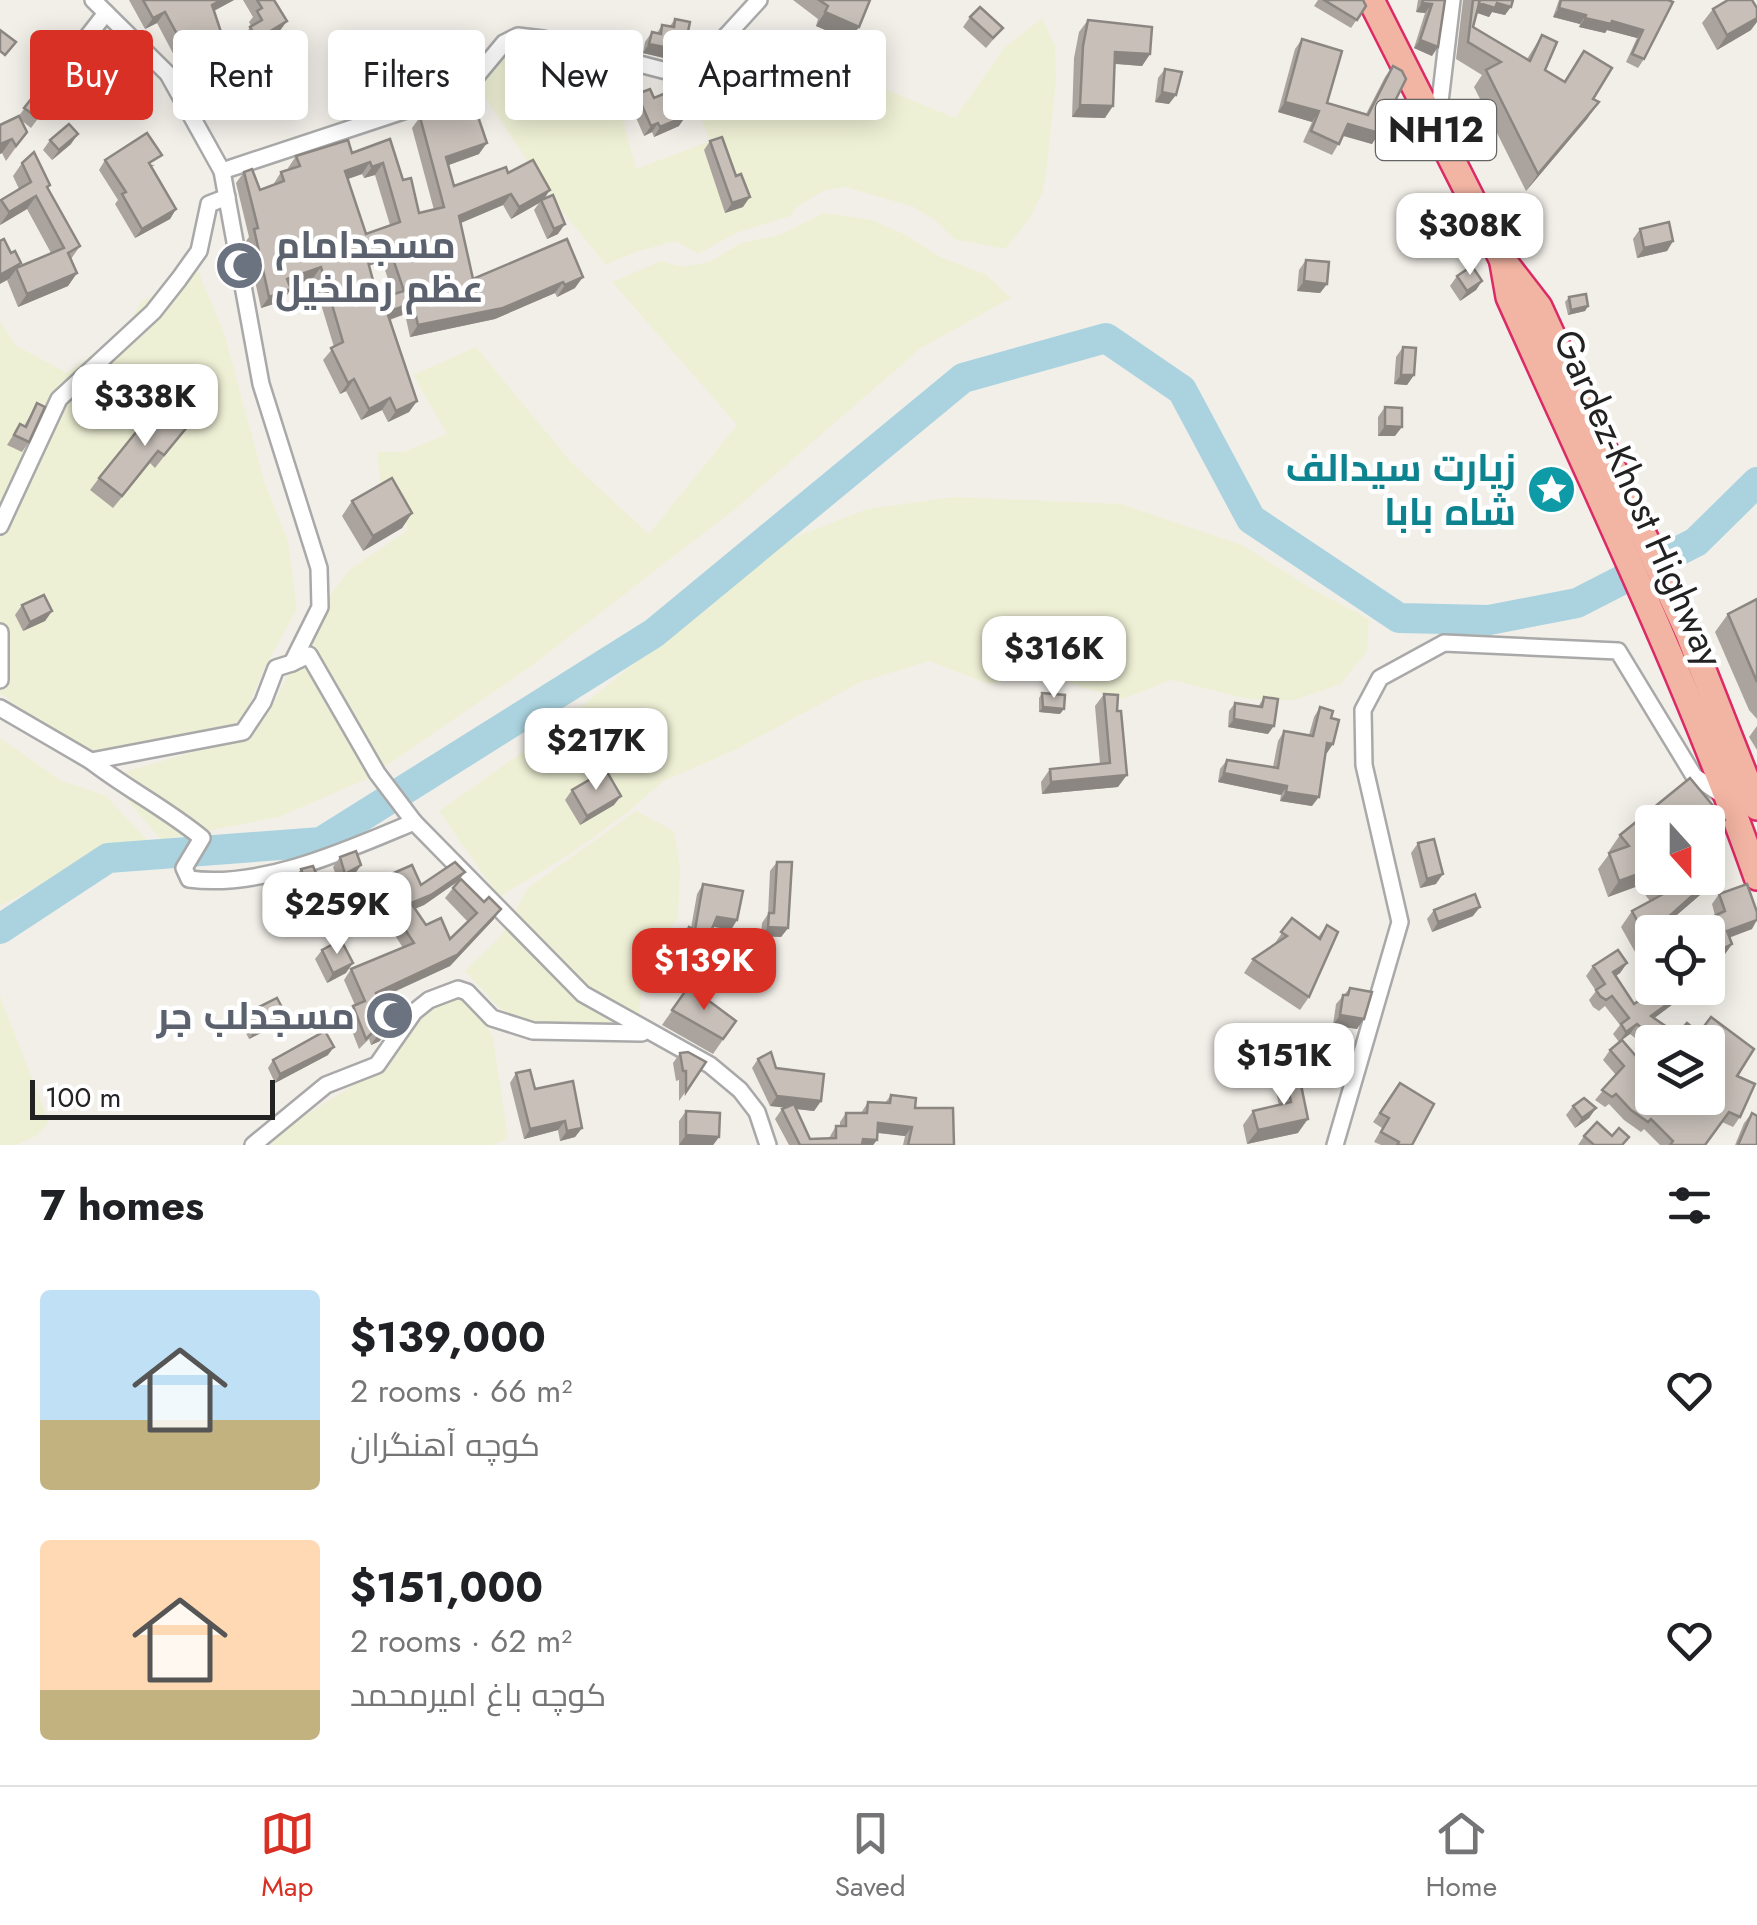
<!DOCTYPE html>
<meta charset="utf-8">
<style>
body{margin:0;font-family:Jost,Cairo,sans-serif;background:#f2f2f2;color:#202124;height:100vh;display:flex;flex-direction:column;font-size:38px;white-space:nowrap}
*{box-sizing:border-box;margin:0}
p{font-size:32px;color:#757577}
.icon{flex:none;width:55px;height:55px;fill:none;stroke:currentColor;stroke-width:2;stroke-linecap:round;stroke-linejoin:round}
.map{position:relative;height:1145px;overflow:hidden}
.drawer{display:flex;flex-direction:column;background:#fff;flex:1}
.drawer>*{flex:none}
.top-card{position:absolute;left:30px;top:30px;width:1000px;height:90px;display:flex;gap:20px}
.needle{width:65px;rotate:159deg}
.controls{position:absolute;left:1635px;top:805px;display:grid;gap:20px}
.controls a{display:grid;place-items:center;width:90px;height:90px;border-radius:10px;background:#fff;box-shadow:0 5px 25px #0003;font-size:50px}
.scale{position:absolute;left:30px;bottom:25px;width:245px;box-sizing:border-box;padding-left:10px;border:5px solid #222;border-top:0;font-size:28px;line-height:35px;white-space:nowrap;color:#222;-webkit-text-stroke:8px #fff;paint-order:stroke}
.price{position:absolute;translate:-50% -85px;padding:0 22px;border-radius:20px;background:#fff;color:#222;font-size:32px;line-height:65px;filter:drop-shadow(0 2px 5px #0008)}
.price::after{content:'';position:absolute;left:50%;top:60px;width:30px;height:22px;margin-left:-15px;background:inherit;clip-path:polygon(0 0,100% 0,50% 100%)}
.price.current{background:#d93025;color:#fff}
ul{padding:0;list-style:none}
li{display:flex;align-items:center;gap:30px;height:250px;padding:0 40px}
li span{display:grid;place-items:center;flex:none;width:280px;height:200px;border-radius:10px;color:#555}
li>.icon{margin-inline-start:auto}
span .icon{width:120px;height:120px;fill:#fffc;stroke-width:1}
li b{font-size:42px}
h2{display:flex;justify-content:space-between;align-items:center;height:120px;padding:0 40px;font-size:42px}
.pill{padding:0 35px;border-radius:10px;background:#fff;box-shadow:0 5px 25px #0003;font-size:35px;line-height:90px}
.pill.current{background:#d93025;color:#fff}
.tabs{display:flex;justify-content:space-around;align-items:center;height:140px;border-top:2px solid #e0e0e0;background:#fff;font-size:28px;color:#757577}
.tabs a{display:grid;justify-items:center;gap:5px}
.tabs .current{color:#d93025}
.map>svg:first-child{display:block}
.farmland{fill:#eef0d5}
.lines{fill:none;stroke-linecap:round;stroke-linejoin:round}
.river{stroke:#aad3df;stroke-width:30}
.minor-casing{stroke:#a9a9a9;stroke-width:20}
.trunk-casing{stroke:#dc2a67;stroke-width:30}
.minor{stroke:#fff;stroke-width:15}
.trunk{stroke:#f2b4a3;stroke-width:25}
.wall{fill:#aba49e;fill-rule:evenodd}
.shaded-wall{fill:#8b8681}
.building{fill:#c7bfb8;stroke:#8b8681;stroke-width:2.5;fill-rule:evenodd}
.labels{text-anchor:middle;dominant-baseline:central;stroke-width:9;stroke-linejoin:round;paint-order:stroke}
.shield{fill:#fff;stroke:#646464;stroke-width:2.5}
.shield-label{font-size:35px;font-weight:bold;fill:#222}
.worship-label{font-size:38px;font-weight:bold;fill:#5b616d;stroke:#fff;text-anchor:start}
.culture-label{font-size:38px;font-weight:bold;fill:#0d838f;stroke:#fff;text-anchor:end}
.street-label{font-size:38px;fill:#222;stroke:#fff}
</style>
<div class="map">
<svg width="1757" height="1145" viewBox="0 0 1757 1145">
<rect width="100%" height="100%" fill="#f2efe9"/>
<!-- farmland -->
<g class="farmland">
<path d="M1042,18l13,28 1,34 -8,78 -5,33 -13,27 -25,31 -51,-10 -18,-18 -22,-14 -69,-20 -20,3 -28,17 -7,9 -54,17 -38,21 -22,-13 -41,11 -29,13 -46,-56 -82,-122 38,-44 47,6 54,25 8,54 11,41 74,-28 -23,-60 51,-52 217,89 50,-71z"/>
<path d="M824,213l48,7 32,14 38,24 43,16 26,24 -90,50 -182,158 -209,161 -163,112 -88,38 -118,23 -53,-63 141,-42 26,-34 46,-94 28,-37 59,-40 -18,-46 -9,1 -4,-33h26l44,-18 -34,-59 63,-28 95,115 78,72 88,-109 -125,-143 49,-21 21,6 27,-5 32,-19 39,-8z"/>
<path d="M197,268l28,68 39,145 24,60 9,68 -31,56 -27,62 -141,34h-23l-70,-65 -5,-2v-373l15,24 52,28 58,-43 16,-28z"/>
<path d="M954,497l167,7 121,41 70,44 57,30 -2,32 -26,33 -46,16 -47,-1 -76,-19 -50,19 -80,-24 -53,9 -60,-23 -68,21 -126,68 -72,31 -35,31 -58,42 -71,43 -60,-86 105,-74 237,-194 86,-34z"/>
<path d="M0,738l60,42 46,16 43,46 -39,6 -110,58z"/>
<path d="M636,811l38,20 6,37 -2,49 -34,54 -6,48 -52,6 -67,-3 -22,-16 -32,-35 37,-36 26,-47z"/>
<path d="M0,996l49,127 -13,13 -20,9h-16z"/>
<path d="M461,996l16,11 16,31 15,101 -17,6h-234l105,-65 78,-80z"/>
</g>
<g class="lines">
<!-- river -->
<path class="river" d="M0,929l108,-71 213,-16 333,-209 309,-255 143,-40 76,52 69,129 148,99 90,2 88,-17 119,-61 61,-60"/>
<defs>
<g id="minor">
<path d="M93,0l75,74 54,97 39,213 58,184 1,39 -28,56 -16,5 -13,34 -20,30 -152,29c36,28 76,48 111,77l-18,30 5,11c73,10 158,-29 225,-57"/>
<path d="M49,86l57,-73"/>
<path d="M1437,127l15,-127"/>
<path d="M222,171l242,-80 40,-48 14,-7 25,3 135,35 27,-15 54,-59"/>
<path d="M0,526l59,-127 94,-87 26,-33 20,-28 10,-47 18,-7"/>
<path d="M0,632v48"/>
<path d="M292,663l17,-8 68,118 37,49 169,172 127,71 30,25 17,22 11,33"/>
<path d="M0,708l91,53"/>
<path d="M253,1145l73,-60 51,-20 37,-53 15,-12 29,-11 9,3 25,26 41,13 109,2"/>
<path d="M1335,1145l65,-223 -36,-157 -1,-55 17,-32 64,-35 174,8 76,125 31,21"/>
</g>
<g id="trunk">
<path d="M1371,0l131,259 37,48 149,325 69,175"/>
<path d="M1503,263l6,34c86,192 178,382 248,580"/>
</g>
</defs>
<!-- minor casing -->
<use href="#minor" class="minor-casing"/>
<!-- trunk casing -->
<use href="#trunk" class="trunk-casing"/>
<!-- minor -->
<use href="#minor" class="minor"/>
<!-- trunk -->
<use href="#trunk" class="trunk"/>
</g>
<!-- wall -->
<g class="wall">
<path d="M129,0h105l-20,11 10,30 -8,11 -40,7 -19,-36 -12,6z"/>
<path d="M243,0h31l5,32 -30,18 -7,-12 9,-12 -2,-4 4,-5z"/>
<path d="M793,0h77l-11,27 -10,13 -33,-14 2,-7z"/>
<path d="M1318,0h45l3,6 -15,22 -37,-22z"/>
<path d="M1418,0h27l-13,56 -18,-8 11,-35 -9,-1z"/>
<path d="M1463,0h50l-8,15 -13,-3 -3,5 -12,-4 -4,14 54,32 15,-24 3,35 19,11 20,-30 9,48 -6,20 -61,72 -52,-104 8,-12 -26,-16z"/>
<path d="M1559,0h109l-24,59 -6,9 -12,-6 11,-24 -30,-8 -2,3 -26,-6 1,-3 -27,-7z"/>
<path d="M1713,9l38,21 -34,20 -15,-27z"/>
<path d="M970,17l33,11 -17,20 -23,-21z"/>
<path d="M675,19l2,42 -34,-8 2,-11 7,-10 5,1 5,-8 8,1z"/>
<path d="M1088,20l62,34 -8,12 -27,-2 -10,54 -33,-1 2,-59 5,-26z"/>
<path d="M1302,39l25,64 39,11 19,-37 8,-11 -14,67 -7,11 -29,-8 -11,19 -29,-13 9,-20 -34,-10 17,-63z"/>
<path d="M1165,69l4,35 -14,-2 3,-24z"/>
<path d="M43,84l13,10 -25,34 -10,-8 6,12 -21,29 -4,-8 -2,1v-29l18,-8z"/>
<path d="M637,94l17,4 25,28 -25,11 -2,-5 -8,4 -14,-32z"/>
<path d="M420,117l59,37 -31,11 6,21 54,-13 36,26 14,35 -11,5 -13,-29 5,-7 -28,16 -8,-14 -42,18 12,56 94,-40 8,49 -18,9 -2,-4 -60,26 -85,18 -5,-23 -15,6 27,81 -8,11 -21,10 -6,-12 -21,10 -15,-29 -6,3 -17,-34 11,-13 -21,-69 -23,9 -7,14 -22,7 -15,-67 3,-4 -13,-54 8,-11 16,18 13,-5 8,-13 8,-3 -1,-1 8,-12 56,-3 38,-14 13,41 16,33 15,-3 -22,-82zM362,174l2,4 11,-3 15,50 -24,9 -19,-55zM382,261l11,33 -15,5 -9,-33z"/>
<path d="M50,140l21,4 -19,16 -9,-10z"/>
<path d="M710,141l26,35 7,31 -18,6 -21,-63z"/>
<path d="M105,160l50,5 -4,2 25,42 -6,10 -35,19 -20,-34 3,-4 -19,-30z"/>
<path d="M22,163l26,26 32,57 -9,13 6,14 -9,13 -50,21 -11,-27 2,-1 -9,-38 19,26 32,-14 -24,-44 -27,16v-24l19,-12 -6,-13z"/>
<path d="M1640,229l33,12 -6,10 -30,7 -4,-19z"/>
<path d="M1306,260l21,24 -7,9 -23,-2 2,-21z"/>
<path d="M1457,276l25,5 -6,9 -16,11 -10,-15z"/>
<path d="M1569,297l19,9 -3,5 -17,4 -3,-13z"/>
<path d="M1403,347l11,28 -7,10 -13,-1 2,-27z"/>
<path d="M37,403l-8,39 -7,10 -15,-7 13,-21 4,2z"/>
<path d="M1385,407l10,29h-17v-19z"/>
<path d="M192,421l-37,47 -5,-5 -37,45 -23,-18 9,-12 47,-47z"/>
<path d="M352,501l60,12 -10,15 -39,23 -21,-35z"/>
<path d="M1757,599v120l-8,-9 -34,-78 13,-18z"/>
<path d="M22,605l30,6 -7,10 -22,10 -8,-16z"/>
<path d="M1042,693l18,21 -21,-2v-14z"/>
<path d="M1104,694l13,17 1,76 -76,7 -1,-12 9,-13 50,-5 -5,-58z"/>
<path d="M1264,697l4,37 -40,-7 1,-16 6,-8 23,4z"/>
<path d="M1320,707l7,46h-2l-13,53 -32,-5 1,-6 -63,-13 2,-13 7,-9 46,7 5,-26 6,-10 25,4 5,-18z"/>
<path d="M1757,726v24l-8,-13z"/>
<path d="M1690,778l35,42 -11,16 -6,5v-19h-56v56h56v-7l3,8 -11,16 -43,37h-5v5l-17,15 -14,-25 11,-16 18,-10 -12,-15 -30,11 -10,-28 12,-16 -1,-2 11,-16z"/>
<path d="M572,790l42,15 -34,20 -15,-25z"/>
<path d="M1418,843l18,41 -16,4 -9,-35z"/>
<path d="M340,857l21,8 -7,10 -15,8 -6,-16z"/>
<path d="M777,862l11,66 -7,9 -20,-1 1,-13 6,-9 2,-43z"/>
<path d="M301,869l31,31 89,-15 44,-13 -8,10 -33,23 -9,4 11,16 24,14 18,-17 -23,-24 8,-10 41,31 -44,47 -73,33 3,42 -9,4 -2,-6 -10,10 -13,-33 9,-11 -11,-25 7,-11 52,-21 -12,-19 2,-4 -10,-23 -73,23 -16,-46z"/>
<path d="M703,884l28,46 -18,-3 -15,35 -7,9 -20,-9 11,-25 7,-10 2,1 6,-34z"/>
<path d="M1719,894l33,35 -23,9 3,6 -7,10 -13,-50z"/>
<path d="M1434,910l39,6 -41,16 -5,-13z"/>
<path d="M1292,918l26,19 9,-12 -18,72 -9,13 -56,-37 9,-14 20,-13z"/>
<path d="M1652,946v22l-6,-13z"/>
<path d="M322,950l24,23 -19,10 -12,-24z"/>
<path d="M1618,950l9,13 -7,10 -4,3 18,28 12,-8 3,5 15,-12 -1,-1h28l-6,7 -31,23 23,16 10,-11 12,10 12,-16 43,32 -17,27 18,8 -15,33 -7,10 -11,-5 -17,23h-45l-16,-16 -3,3 -17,-12 -15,-16 -4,3 -10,-7 21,-25 -13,-15 7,-10 10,-9 -1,1 -6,-8 7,-9 -15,-19 -6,5 -6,-4 -4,-7 7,-9 -10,-15 7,-10zM1630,1034l19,15 -8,13 -19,-22zM1652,1042h56v56h-56z"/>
<path d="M689,986l47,35 -23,33 -51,-29z"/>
<path d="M1350,988l7,41 -24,-4 3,-21z"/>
<path d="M247,1013l32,11 -30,15 -9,-17z"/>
<path d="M680,1053l26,9 -27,39v-21l-3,1 -3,-18z"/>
<path d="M328,1055l-53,28 -7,-15 5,-8z"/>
<path d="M758,1059l18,9 45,33 -7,10 -18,-2 14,30 19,-1 7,-12h4v-4l6,-9h15l7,-11 17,1 6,-8 24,13 39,37h-51l2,-9 -28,-3v7l-4,5h-84l-14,-26 7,-10 3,-2 -15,-1 -18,-38z"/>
<path d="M516,1073l66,55 -7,9 -15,4 -2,-11 -34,9 -14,-56z"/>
<path d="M1286,1078l12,55 -51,11 -4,-19 10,-14 26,-6 -3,-13z"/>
<path d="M1400,1083l12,62h-31l-7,-3 8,-14 -9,-6z"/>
<path d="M1573,1106l23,2 -7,10 -14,10 -9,-13z"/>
<path d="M686,1111l33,26 -6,8h-34v-24z"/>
<path d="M1752,1113l5,32h-22l9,-22z"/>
<path d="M1584,1136h28l17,1 -6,8h-45z"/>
</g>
<!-- shaded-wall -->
<g class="shaded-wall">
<path d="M221,0h13l-30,16 8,-11z"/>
<path d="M1476,2l21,1 14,4 -6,8 -13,-3 -3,5 -17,-6z"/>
<path d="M1422,3l10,1 -7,9 -9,-1z"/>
<path d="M1559,8l27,7 -6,9 -27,-7z"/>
<path d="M165,12l-8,11 -12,6 8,-11z"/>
<path d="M825,12l34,15 -10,13 -33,-14z"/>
<path d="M1585,18l27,3 31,9 -6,8 -30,-8 -2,3 -26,-6z"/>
<path d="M1757,18v4l-6,8 -34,20 10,-15z"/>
<path d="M287,21l-8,11 -30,18 8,-11z"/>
<path d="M1420,40l18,7 -6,9 -18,-8z"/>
<path d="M224,41l-8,11 -40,7 8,-12z"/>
<path d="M649,44l35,7 -7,10 -34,-8z"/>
<path d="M1115,52l35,2 -8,12 -35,-3z"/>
<path d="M1162,92l14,3 -7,9 -14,-2z"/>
<path d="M1285,102l34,9 -7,11 -34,-10z"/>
<path d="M1599,102l-12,17 -61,72 12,-17z"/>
<path d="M1080,105l33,1 -8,12 -33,-1z"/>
<path d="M686,116l-7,10 -25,11 6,-10z"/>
<path d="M658,123l-6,9 -8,4 7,-10z"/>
<path d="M1348,124l31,9 -7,11 -31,-9z"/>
<path d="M78,134l-7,10 -19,16 7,-10z"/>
<path d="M12,139l-10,14 -2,1v-10z"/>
<path d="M487,143l-8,11 -41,15 8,-12z"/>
<path d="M370,162l-8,12 -25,9 8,-12z"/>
<path d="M383,163l-8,12 -11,3 8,-11z"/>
<path d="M550,190l-8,12 -1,-2 -2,3 -28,16 8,-12z"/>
<path d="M511,194l-8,11 -52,22 8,-11z"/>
<path d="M36,196l-9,13 -27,16 9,-13z"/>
<path d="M750,197l-7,10 -18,6 7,-10z"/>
<path d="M176,209l-6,10 -35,19 7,-9z"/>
<path d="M565,224l-7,10 -11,5 7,-10z"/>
<path d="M1673,241l-6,10 -30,7 7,-10z"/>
<path d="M390,250l-8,11 -23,8 8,-11z"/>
<path d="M21,263l-12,16 -9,5v-9z"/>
<path d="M321,267l-8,11 -34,12 8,-11z"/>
<path d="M77,273l-9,13 -50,21 9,-13z"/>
<path d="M583,277l-8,11 -18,9 8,-12z"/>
<path d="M1304,281l23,3 -7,9 -23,-2z"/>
<path d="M1482,281l-6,9 -16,11 7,-10z"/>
<path d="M563,282l-8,11 -60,26 -85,18 8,-12z"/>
<path d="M291,289l-8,12 -22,7 8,-11z"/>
<path d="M413,303l-8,11 -26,9 8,-11z"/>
<path d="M1588,306l-3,5 -17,4 3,-5z"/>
<path d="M1401,375h13l-7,10 -13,-1z"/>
<path d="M354,379l-8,12 -6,3 8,-11z"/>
<path d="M390,398l-8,12 -21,10 8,-11z"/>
<path d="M417,401l-8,11 -21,10 8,-11z"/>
<path d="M1385,426l17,1 -7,9h-17z"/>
<path d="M412,513l-10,15 -39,23 10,-15z"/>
<path d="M52,611l-7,10 -22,10 7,-9z"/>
<path d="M1043,707l21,2 -4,5 -21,-2z"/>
<path d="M1234,719l40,7 -6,8 -40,-7z"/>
<path d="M1327,743l6,1 -6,9 -7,-1z"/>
<path d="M1224,773l63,13 -6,9 -63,-13z"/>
<path d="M1127,775l-9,12 -76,7 9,-12z"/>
<path d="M1286,792l33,5 -7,9 -32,-5z"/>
<path d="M621,796l-7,9 -34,20 7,-9z"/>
<path d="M1725,820l-11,16 -6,5v-7z"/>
<path d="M361,865l-7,10 -15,8 6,-9z"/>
<path d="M1649,870l-11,16 -30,11 11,-16z"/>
<path d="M465,872l-8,10 -33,23 -20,8 7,-10z"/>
<path d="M1443,874l-7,10 -16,4 7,-9z"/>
<path d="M1711,879l-11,16 -43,37h-5v5l-17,15 11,-15z"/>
<path d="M390,892l-7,10 -73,23 8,-11z"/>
<path d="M1480,907l-7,9 -41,16 6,-10z"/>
<path d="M501,909l-7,10 -44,47 -82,38 8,-11z"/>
<path d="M717,917l20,3 -6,10 -20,-4z"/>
<path d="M1757,920l-5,9 -33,12 8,-10z"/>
<path d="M768,927l20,1 -7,9 -20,-1z"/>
<path d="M1732,944l-7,10 -17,8v-6z"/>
<path d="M353,963l-7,10 -19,10 6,-10z"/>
<path d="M1627,963l-7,10 -14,9 7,-10z"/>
<path d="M1689,988h2l-6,7 -41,31 7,-10z"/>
<path d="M286,1015l-7,9 -30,15 6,-9z"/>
<path d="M1340,1015l24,4 -7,10 -24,-4z"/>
<path d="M1637,1024l-7,10 -11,8 7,-10z"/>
<path d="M387,1031l-7,10 -9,4 7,-10z"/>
<path d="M334,1047l-6,8 -53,28 5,-9z"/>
<path d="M777,1096l44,5 -7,10 -44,-5z"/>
<path d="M1596,1108l-7,10 -14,10 7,-10z"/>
<path d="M1308,1119l-10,14 -51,11 11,-14z"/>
<path d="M565,1121l-7,9 -34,9 6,-10z"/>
<path d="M878,1123l34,4 -7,9 -33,-4z"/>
<path d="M582,1128l-7,9 -15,4 7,-10z"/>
<path d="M686,1135l33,2 -6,8h-34z"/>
<path d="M863,1139l14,1 -4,5h-15z"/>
</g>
<!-- building -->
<g class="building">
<path d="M143,0h78l-9,5 12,36 -40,6 -19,-35 -12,6z"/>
<path d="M257,0h17l13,21 -30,18 -7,-12 12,-7 -5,-9 5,-3z"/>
<path d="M819,0h51l-11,27 -34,-15 3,-6z"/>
<path d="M1324,0h39l3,6 -9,14z"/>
<path d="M1423,0h22l-7,47 -18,-7 12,-36 -10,-1z"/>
<path d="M1473,0h7l-7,27 57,34 12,-26 15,7 -12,28 20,12 19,-31 28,17 -19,31 6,3 -61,72 -52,-104 15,-8 -33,-20z"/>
<path d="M1480,0h33l-2,7 -14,-4 -2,5 -16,-5z"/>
<path d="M1561,0h107l5,2 -29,57 -12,-5 11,-24 -31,-9 -1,3 -26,-6 1,-3 -27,-7z"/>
<path d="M1728,0h24l5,8v10l-30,17 -14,-26z"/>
<path d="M980,7l23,21 -10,10 -23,-21z"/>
<path d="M675,19l15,3 -6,29 -35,-7 3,-12 9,2 1,-9 12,2z"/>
<path d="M1088,20l64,7 -2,27 -35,-2 -2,54 -33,-1 3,-59z"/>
<path d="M0,30l16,12 -11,13 -5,-4z"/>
<path d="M1302,39l40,12 -15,52 41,12 25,-49 9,5 4,8 -27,54 -31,-9 -9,20 -28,-13 8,-20 -34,-9z"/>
<path d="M1165,69l17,3 -6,23 -14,-3z"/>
<path d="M43,84l13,10 -18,24 -14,-10z"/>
<path d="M650,89l4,9 12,-5 6,14 8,-3 6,12 -26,11 -2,-4 -7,3 -14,-32z"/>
<path d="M472,99l15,44 -41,14 8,29 52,-19 2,6 25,-13 17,30 -31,17 -8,-13 -52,22 14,63 94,-40 16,38 -18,8 -2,-3 -60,26 -85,17 -5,-22 -26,9 30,89 -21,10 -6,-13 -21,11 -15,-30 -6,4 -17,-35 12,-6 -22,-75 -34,12 4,10 -22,8 -15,-68 4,-1 -14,-56 8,-3 8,21 24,-9 -3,-9 19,-6 -4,-10 52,-16 4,13 38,-14 13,41 8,-2 8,35 25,-6 -24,-90zM370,162l2,5 11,-4 17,59 -34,12 -21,-63zM390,250l14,41 -26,8 -11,-41z"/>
<path d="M19,116l8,16 -11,14 -4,-7 -12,5v-19z"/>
<path d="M69,124l9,10 -19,16 -9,-10z"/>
<path d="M147,133l15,22 -13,8 27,46 -34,20 -20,-35 4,-2 -21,-32z"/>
<path d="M722,137l14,39 5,-2 9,23 -18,6 -22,-62z"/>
<path d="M34,152l16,33 -3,2 33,59 -12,7 9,20 -50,21 -11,-26 48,-20 -28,-52 -27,16 -8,-12 30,-18 -9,-19z"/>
<path d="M553,195l12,29 -11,5 -13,-29z"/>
<path d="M1669,222l4,19 -29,7 -4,-19z"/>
<path d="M4,239l7,14 4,-2 6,12 -21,12v-34z"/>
<path d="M1306,260l23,2 -2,22 -23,-3z"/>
<path d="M1472,266l10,15 -15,10 -10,-15z"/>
<path d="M1586,294l2,12 -17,4 -2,-13z"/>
<path d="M1403,347l13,1 -2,27h-13z"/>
<path d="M37,403l8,4 -16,35 -15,-7 6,-11 6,3z"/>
<path d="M166,405l26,16 -28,34 -6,-4 -36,45 -23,-18 42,-52 5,5z"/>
<path d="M1385,407l17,1v19l-17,-1z"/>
<path d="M392,478l20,35 -39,23 -21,-35z"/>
<path d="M44,595l8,16 -22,11 -8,-17z"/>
<path d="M1757,599v83l-29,-68z"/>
<path d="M1042,693l23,2 -1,14 -21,-2z"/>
<path d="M1104,694l14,1 -1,16h4l6,64 -76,7 -1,-13 60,-6z"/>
<path d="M1264,697l14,2 -4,27 -40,-7 1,-16 27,4z"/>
<path d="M1320,707l13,4 -2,7 8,2 -6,24 -6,-1 -8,54 -33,-5 1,-6 -63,-13 3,-13 51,8 6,-37 29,5z"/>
<path d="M606,770l15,26 -34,20 -15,-26z"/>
<path d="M1690,778l35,42 -17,14v-12h-56v52l-3,-4 -30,11 -10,-28 20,-7 -9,-11z"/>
<path d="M1434,839l9,35 -16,5 -9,-36z"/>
<path d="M356,851l5,14 -16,9 -5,-17z"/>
<path d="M455,862l10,10 -34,23 -20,8 15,22 15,-7 9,21 27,-26 -24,-25 8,-9 23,23 5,-5 12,12 -44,46 -81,38 11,38 -9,4 -2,-6 -10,10 -13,-33 12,-5 -14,-32 63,-26 -16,-24 3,-3 -11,-24 -72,22 -17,-45 12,-3 12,29 4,-1 3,6 80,-35 9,20z"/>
<path d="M777,862h15l-4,66 -20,-1 1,-14h5z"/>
<path d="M1708,871l3,8 -65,58 -14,-26 35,-19 -12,-14h53z"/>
<path d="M703,884l40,7 -6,29 -20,-3 -19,45 -21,-9 12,-26 6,3z"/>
<path d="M1747,884l10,28v8l-30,11 5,13 -24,12v-24h-28l45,-21 -6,-17z"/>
<path d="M1475,894l5,13 -42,15 -4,-12z"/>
<path d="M1292,918l28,21 7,-14 11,7 -29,65 -56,-38 34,-23 -6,-4z"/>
<path d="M341,940l12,23 -20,10 -11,-23z"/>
<path d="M1618,950l9,13 -14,9 21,32 12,-8 3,5 18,-13h22l-38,28 26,18 10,-11 12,10 12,-16 43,32 -17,27 18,8 -15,33 -11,-5 -24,33h-35l3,-4 -22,-22 -3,3 -17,-12 -15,-16 -4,3 -10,-7 22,-24 -14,-16 12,-10 19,22 11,-17v53h56v-56h-54l2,-3 -19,-15 -11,8 -5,-8 8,-6 -17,-22 -6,4 -6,-4 -4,-6 9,-6 -12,-18z"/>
<path d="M689,986l47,35 -13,18 -51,-29z"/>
<path d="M1350,988l22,4 -8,27 -24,-4 3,-20h5z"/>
<path d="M277,998l9,17 -31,15 -8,-17z"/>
<path d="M325,1031l9,16 -54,27 -7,-14z"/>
<path d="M688,1052l18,10 -20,30v-21h-3l-3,-18z"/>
<path d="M771,1052l5,16 48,6 -3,27 -44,-5 -19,-37z"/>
<path d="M530,1070l5,19 38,-8 9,47 -15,3 -2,-10 -35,8 -14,-56z"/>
<path d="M1299,1075l9,44 -50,11 -5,-19 38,-9 -5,-24z"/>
<path d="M1400,1083l34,21 -22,41h-15l2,-3 -18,-10 8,-14 -9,-5z"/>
<path d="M891,1095l25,3 -1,10h38l1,37h-46l4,-18 -34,-4 -1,17 -14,-1 -1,6h-62l-18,-36 12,-5 16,35 26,-1v-12h10v-13h21l1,-11 22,1z"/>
<path d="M1584,1098l12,10 -14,10 -9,-12z"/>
<path d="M686,1111l34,2 -1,24 -33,-2z"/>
<path d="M1752,1113l5,3v29h-19z"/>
<path d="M1597,1122l15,14 7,-8 10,9 -7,8h-28l-10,-9z"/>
</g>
<!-- icons -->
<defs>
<symbol id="mosque-disc" viewBox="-11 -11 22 22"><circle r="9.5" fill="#6b7280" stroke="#fff"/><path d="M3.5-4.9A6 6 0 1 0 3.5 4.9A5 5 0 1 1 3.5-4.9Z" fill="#fff"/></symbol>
<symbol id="sight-disc" viewBox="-11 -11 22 22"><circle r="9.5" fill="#0f9aa8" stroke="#fff"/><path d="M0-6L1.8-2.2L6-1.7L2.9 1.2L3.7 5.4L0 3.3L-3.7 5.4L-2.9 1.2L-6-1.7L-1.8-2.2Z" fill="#fff"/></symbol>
</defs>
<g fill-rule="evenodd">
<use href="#mosque-disc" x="212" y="238" width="55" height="55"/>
<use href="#sight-disc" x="1524" y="462" width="55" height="55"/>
<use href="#mosque-disc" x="362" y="988" width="55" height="55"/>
</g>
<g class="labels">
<!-- shield labels -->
<rect class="shield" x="1376" y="100" width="120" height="60" rx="8"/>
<g class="shield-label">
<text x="1436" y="130">NH12</text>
</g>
<!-- worship labels -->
<g class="worship-label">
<text x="275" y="244">مسجدامام<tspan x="275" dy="44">عظم رملخیل</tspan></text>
<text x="355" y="1015" text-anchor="end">مسجدلب جر</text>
</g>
<!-- culture labels -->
<g class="culture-label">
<text x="1516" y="467">زیارت سیدالف<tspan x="1516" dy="44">شاه بابا</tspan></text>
</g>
<!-- street labels -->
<g class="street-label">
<text transform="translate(1639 498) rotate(66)">Gardez-Khost Highway</text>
</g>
</g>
</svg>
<div class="controls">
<a><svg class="needle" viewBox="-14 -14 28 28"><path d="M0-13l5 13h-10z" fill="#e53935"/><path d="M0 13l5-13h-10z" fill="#757577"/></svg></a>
<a><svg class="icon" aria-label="locate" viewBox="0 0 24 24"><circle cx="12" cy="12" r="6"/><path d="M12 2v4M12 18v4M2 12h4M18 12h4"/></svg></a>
<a><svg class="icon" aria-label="layers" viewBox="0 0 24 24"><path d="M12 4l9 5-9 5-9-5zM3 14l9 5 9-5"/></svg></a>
</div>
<div class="scale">100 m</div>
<b class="price" style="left:1470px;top:278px">$308K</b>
<b class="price" style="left:145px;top:449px">$338K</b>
<b class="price" style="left:1054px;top:701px">$316K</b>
<b class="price" style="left:596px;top:793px">$217K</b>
<b class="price" style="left:337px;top:957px">$259K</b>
<b class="price current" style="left:704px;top:1013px">$139K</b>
<b class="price" style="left:1284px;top:1108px">$151K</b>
<div class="top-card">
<a class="pill current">Buy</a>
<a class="pill">Rent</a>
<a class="pill">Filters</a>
<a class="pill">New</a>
<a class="pill">Apartment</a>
</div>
</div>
<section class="drawer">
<h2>7 homes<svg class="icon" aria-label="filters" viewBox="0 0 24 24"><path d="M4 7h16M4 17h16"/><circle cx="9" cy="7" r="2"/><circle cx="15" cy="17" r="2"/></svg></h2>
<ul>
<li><span style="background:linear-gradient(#bfe0f5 65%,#c2b280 0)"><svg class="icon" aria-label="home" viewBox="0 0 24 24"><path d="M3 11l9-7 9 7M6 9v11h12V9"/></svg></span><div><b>$139,000</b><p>2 rooms · 66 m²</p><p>کوچه آهنگران</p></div><svg class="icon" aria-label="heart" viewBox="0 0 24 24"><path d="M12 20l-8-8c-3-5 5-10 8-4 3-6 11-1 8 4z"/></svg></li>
<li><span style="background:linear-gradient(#ffd9b3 75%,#c2b280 0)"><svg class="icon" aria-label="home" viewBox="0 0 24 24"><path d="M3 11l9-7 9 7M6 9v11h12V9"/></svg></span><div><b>$151,000</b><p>2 rooms · 62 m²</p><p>کوچه باغ امیرمحمد</p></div><svg class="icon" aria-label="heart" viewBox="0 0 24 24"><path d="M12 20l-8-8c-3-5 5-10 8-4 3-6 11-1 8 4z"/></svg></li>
</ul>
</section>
<nav class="tabs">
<a class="current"><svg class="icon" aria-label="map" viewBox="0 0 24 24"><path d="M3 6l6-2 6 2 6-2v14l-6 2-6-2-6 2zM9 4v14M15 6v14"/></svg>Map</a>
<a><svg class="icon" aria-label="saved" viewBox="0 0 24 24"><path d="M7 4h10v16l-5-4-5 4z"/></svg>Saved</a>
<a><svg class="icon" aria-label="home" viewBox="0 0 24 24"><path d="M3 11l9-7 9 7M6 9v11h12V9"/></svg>Home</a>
</nav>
